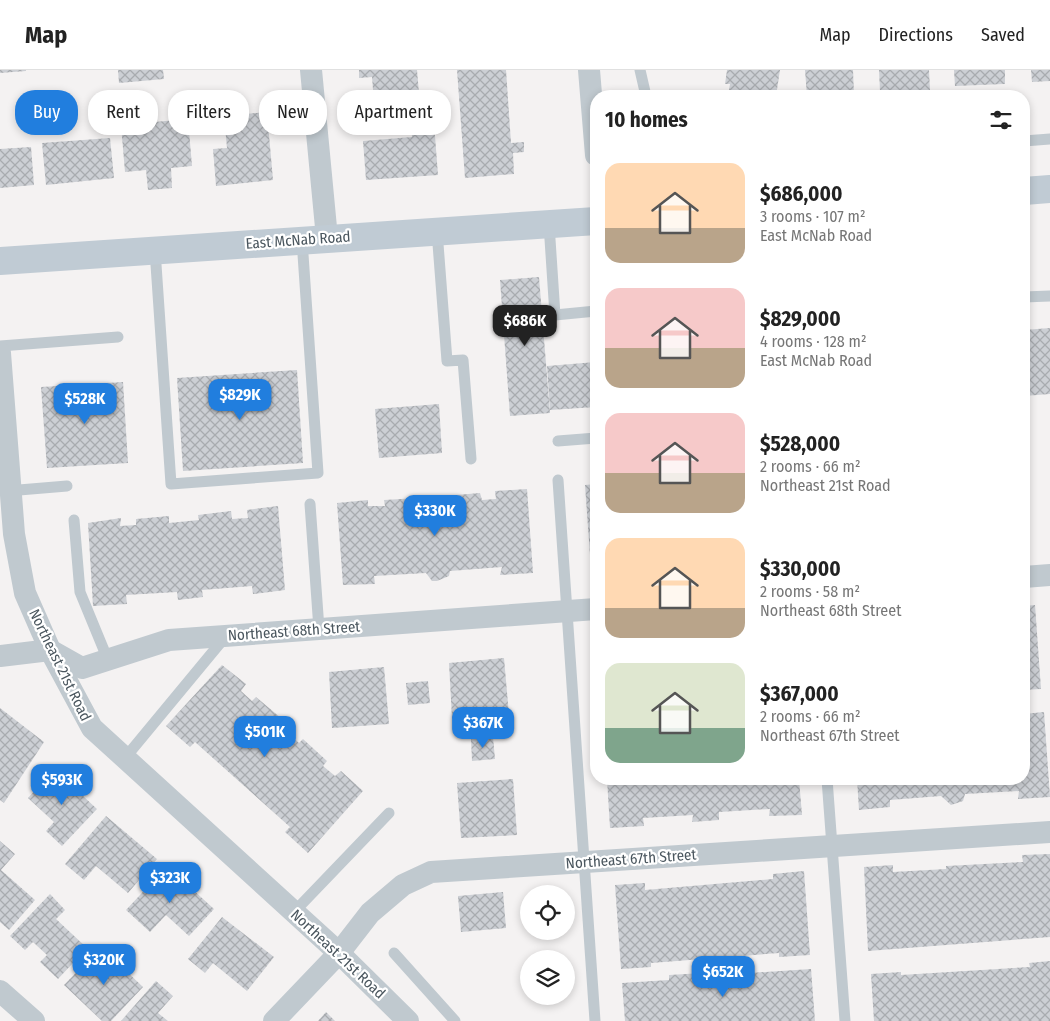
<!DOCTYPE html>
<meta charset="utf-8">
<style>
body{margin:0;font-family:"Fira Sans Condensed",sans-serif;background:#f2f2f2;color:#222;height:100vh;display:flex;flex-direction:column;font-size:19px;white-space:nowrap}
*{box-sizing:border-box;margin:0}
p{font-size:16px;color:#767676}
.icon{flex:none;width:28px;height:28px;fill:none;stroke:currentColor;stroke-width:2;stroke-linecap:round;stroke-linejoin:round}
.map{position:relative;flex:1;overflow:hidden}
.panel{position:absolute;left:590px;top:20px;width:440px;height:695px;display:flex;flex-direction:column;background:#fff;border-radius:20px;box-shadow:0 2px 8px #0003}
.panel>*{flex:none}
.guide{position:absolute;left:15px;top:20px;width:475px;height:45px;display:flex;gap:10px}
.controls{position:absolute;left:520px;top:815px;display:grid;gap:10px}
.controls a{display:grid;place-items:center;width:55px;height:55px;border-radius:50%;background:#fff;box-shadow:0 2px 8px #0003;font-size:25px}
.price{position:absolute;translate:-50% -42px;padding:0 11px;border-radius:10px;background:#217ede;color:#fff;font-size:16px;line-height:32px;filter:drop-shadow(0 1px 2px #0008)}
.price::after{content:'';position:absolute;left:50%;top:30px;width:15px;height:11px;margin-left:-8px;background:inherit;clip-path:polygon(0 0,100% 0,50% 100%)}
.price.active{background:#222;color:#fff}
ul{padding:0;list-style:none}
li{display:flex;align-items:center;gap:15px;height:125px;padding:0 15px}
li span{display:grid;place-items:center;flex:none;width:140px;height:100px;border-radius:15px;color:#555}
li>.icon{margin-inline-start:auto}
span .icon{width:60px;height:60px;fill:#fffc;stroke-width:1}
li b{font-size:21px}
h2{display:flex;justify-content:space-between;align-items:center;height:60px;padding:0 15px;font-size:21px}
.pill{padding:0 18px;border-radius:20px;background:#fff;box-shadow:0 2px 8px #0003;font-size:18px;line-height:45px}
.pill.active{background:#217ede;color:#fff}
header{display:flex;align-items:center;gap:30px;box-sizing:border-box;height:70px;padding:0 25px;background:#fff;border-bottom:1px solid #e0e0e0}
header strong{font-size:24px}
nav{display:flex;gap:28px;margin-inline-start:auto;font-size:18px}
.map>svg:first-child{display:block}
.building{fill:url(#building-cross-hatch)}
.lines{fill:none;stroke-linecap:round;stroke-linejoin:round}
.lane{stroke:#c0c9cf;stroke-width:11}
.street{stroke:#c0c9cf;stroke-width:22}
.secondary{stroke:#c0cbd4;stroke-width:28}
.labels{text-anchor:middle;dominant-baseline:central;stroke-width:4.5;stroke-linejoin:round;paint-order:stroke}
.street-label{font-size:15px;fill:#4a565e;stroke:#fff}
</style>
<header>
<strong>Map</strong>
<nav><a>Map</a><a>Directions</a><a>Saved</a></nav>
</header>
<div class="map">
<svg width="1050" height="951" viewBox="0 0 1050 951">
<defs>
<pattern id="building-cross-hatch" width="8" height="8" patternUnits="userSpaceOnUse" patternTransform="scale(1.25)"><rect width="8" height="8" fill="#cccfd4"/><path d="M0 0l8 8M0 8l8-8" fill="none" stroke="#a8abaf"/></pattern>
</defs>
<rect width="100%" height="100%" fill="#f4f2f2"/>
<!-- building -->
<g class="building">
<path d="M0,0h26v1l-26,2z"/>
<path d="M118,0h45l1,9 -45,4z"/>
<path d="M359,0h58l2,23 -9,1 1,19 -36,2 -3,-38 -13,1z"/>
<path d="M457,0h49l5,73 13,-1v10l-11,1 1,21 -49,4z"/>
<path d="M727,0h53l-4,26h-48l2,-12h-5z"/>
<path d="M805,0h48l1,25 -47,1z"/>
<path d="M879,0h50l1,20 -50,2z"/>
<path d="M954,0h51v14l-50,2z"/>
<path d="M1031,0h19v11l-18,1z"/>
<path d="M267,42l6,68 -57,6 -3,-37 14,-1 -3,-32z"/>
<path d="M188,49l4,47 -21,2 1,20 -24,2 -2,-20 -21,2 -4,-47z"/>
<path d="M434,53l4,52 -72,5 -3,-39 49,-4 -1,-12z"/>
<path d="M110,68l4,40 -68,7 -4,-42z"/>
<path d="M31,77l3,38 -34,3v-39z"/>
<path d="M539,207l11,136 -40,3 -10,-136z"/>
<path d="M1050,258v66l-26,2v-66z"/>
<path d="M596,292v45l-46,3 -3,-44z"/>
<path d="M297,300l6,93 -120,8 -6,-93z"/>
<path d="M123,312l5,81 -81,5 -6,-81z"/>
<path d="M439,334l3,49 -63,5 -4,-49z"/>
<path d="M1024,404l5,61 -5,1z"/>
<path d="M596,414v85h-5l-6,-84z"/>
<path d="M527,419l6,84 -33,2 2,-8 -52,4 -1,5 -12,5h-5l-6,-8 -52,3 1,8 -32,1 -6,-82 31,-3v6h17l-1,-6 34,-2 -1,7 27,-3v-6l36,-3 2,7 14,-1 -1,-8z"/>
<path d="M278,436l7,84 -32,4 -1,-8 -50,4 1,7 -25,3 -1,-8 -51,3 1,9 -34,2 -5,-83 33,-5 -1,8 16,-1v-6l33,-3v7l30,-3 -1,-5 33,-4 1,8 16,-1 -1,-8z"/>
<path d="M1035,535l6,84 -17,1v-84z"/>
<path d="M504,588l5,57 -57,4 -3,-56z"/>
<path d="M222,595l24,19 -5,7 11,10 4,-4 25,21 -4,5 22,20 4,-4 24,22 -4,5 12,10 6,-5 22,20 -55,62 -23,-21 5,-5 -95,-85 -5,5 -24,-21z"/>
<path d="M384,597l5,57 -57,4 -3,-56z"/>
<path d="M428,611l2,22 -22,2 -2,-22z"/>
<path d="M0,638l44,34 -40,61 -4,-3z"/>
<path d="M1044,642l6,85 -32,2 1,-8 -54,3 -2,7 -12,4 -10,-9 -51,4v7l-31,3 -2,-31h167v-65z"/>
<path d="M493,667l2,22 -23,2 -1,-22z"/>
<path d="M54,699l43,40 -35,37 -16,-15 8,-9 -26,-24z"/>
<path d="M513,709l4,56 -56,3 -4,-55z"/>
<path d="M607,709h192l3,36 -33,1 1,-7 -51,3v8l-27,2 1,-7 -50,3 1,8 -34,2z"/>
<path d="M106,746l51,43 -29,34 -32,-27 -12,14 -19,-16z"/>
<path d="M0,771l15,13 -14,16 34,30 -26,30 -9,-8z"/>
<path d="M1050,784v83l-182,14 -4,-84 29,-2v7l53,-3v-3l77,-4 -1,-7z"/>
<path d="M167,796l47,43 -25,27 -23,-21 -16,17 -24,-22z"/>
<path d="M804,801l6,84 -31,2v-4l-128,10v4l-30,2 -6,-84 30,-2v7l128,-11v-5z"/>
<path d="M503,822l3,36 -45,4 -3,-36z"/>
<path d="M50,824l15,16 -9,9 31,29 -29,31 -18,-17 7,-7 -14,-13 -8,8 -15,-14z"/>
<path d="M222,847l52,40 -27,34 -34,-28 -8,10 -17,-14z"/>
<path d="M101,877l42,40 -32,34h-9l-38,-36z"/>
<path d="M1050,891v60h-176l-3,-47 30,-2v3l129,-8 -1,-4z"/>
<path d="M811,899l4,52h-190l-3,-38 47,-3v-5l34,-2v3z"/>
<path d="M156,911l17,15 -15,17 10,8h-47z"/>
<path d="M326,942l9,9h-17z"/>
</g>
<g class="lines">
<!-- lane -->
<g class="lane">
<path d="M640,0l6,26"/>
<path d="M1024,71l26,-2"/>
<path d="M549,154l6,91 41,-4"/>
<path d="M437,161l10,130 16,-1 8,99"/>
<path d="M155,180l16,234 147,-11 -16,-233"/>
<path d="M1024,227l26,-1"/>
<path d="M0,276l118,-9"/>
<path d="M558,371l38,-3"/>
<path d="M558,410l37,541"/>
<path d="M7,421l60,-5"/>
<path d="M310,434l9,125"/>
<path d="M74,450l6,72 28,68"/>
<path d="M125,688l101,-122"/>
<path d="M827,709l18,242"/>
<path d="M294,842l95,-99"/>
<path d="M394,883l61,68"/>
</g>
<!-- street -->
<g class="street">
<path d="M311,0l16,168"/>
<path d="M589,0l7,85"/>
<path d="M0,283l14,181 11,59 25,57 42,78 247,225 69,68"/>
<path d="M1024,507l26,-2"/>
<path d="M0,586l50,-6 32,18 87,-28 427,-31"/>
<path d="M0,921l34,30"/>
<path d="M274,951l65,-68 31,-40 33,-28 28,-13 619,-40"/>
</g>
<!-- secondary -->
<g class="secondary">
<path d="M1024,121l26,-2"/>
<path d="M0,191l596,-40"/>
</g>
</g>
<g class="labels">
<!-- street labels -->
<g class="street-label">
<text transform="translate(298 170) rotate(-4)">East McNab Road</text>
<text transform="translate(294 561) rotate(-4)">Northeast 68th Street</text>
<text transform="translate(60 595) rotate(64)">Northeast 21st Road</text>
<text transform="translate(631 789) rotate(-4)">Northeast 67th Street</text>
<text transform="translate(338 884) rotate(43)">Northeast 21st Road</text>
</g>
</g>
</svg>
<div class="controls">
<a><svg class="icon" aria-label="locate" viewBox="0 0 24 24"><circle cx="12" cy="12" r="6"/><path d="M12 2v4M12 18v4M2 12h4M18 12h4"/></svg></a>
<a><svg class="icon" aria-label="layers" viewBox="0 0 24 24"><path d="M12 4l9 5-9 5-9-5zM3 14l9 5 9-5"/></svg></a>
</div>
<b class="price active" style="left:525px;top:277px">$686K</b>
<b class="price" style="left:240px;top:351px">$829K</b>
<b class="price" style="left:85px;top:355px">$528K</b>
<b class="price" style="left:435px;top:467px">$330K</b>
<b class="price" style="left:483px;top:679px">$367K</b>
<b class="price" style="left:265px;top:688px">$501K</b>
<b class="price" style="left:62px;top:736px">$593K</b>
<b class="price" style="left:170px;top:834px">$323K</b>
<b class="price" style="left:104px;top:916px">$320K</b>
<b class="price" style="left:723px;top:928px">$652K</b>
<div class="guide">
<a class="pill active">Buy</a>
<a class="pill">Rent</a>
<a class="pill">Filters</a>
<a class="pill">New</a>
<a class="pill">Apartment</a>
</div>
<section class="panel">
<h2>10 homes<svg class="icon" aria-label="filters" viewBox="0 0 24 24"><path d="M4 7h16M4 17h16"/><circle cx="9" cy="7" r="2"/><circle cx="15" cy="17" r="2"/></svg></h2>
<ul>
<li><span style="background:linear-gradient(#ffd9b3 65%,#b9a48a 0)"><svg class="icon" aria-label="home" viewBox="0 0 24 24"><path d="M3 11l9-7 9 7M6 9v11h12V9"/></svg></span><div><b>$686,000</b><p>3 rooms · 107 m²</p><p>East McNab Road</p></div></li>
<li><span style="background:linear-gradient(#f6c9c9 60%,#b9a48a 0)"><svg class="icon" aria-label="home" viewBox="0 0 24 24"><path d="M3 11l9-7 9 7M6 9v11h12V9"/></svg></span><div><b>$829,000</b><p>4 rooms · 128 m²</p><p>East McNab Road</p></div></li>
<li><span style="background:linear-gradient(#f6c9c9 60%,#b9a48a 0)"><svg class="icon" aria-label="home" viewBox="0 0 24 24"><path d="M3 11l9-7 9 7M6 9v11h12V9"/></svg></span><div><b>$528,000</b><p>2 rooms · 66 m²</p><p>Northeast 21st Road</p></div></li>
<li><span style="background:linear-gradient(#ffd9b3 70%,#b9a48a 0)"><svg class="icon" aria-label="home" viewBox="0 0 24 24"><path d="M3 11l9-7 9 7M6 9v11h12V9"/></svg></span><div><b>$330,000</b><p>2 rooms · 58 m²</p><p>Northeast 68th Street</p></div></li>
<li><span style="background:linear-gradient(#dfe7d0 65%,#7fa58c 0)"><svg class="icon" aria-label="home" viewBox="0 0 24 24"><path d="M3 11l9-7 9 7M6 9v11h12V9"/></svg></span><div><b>$367,000</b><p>2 rooms · 66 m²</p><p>Northeast 67th Street</p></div></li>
</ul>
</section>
</div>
